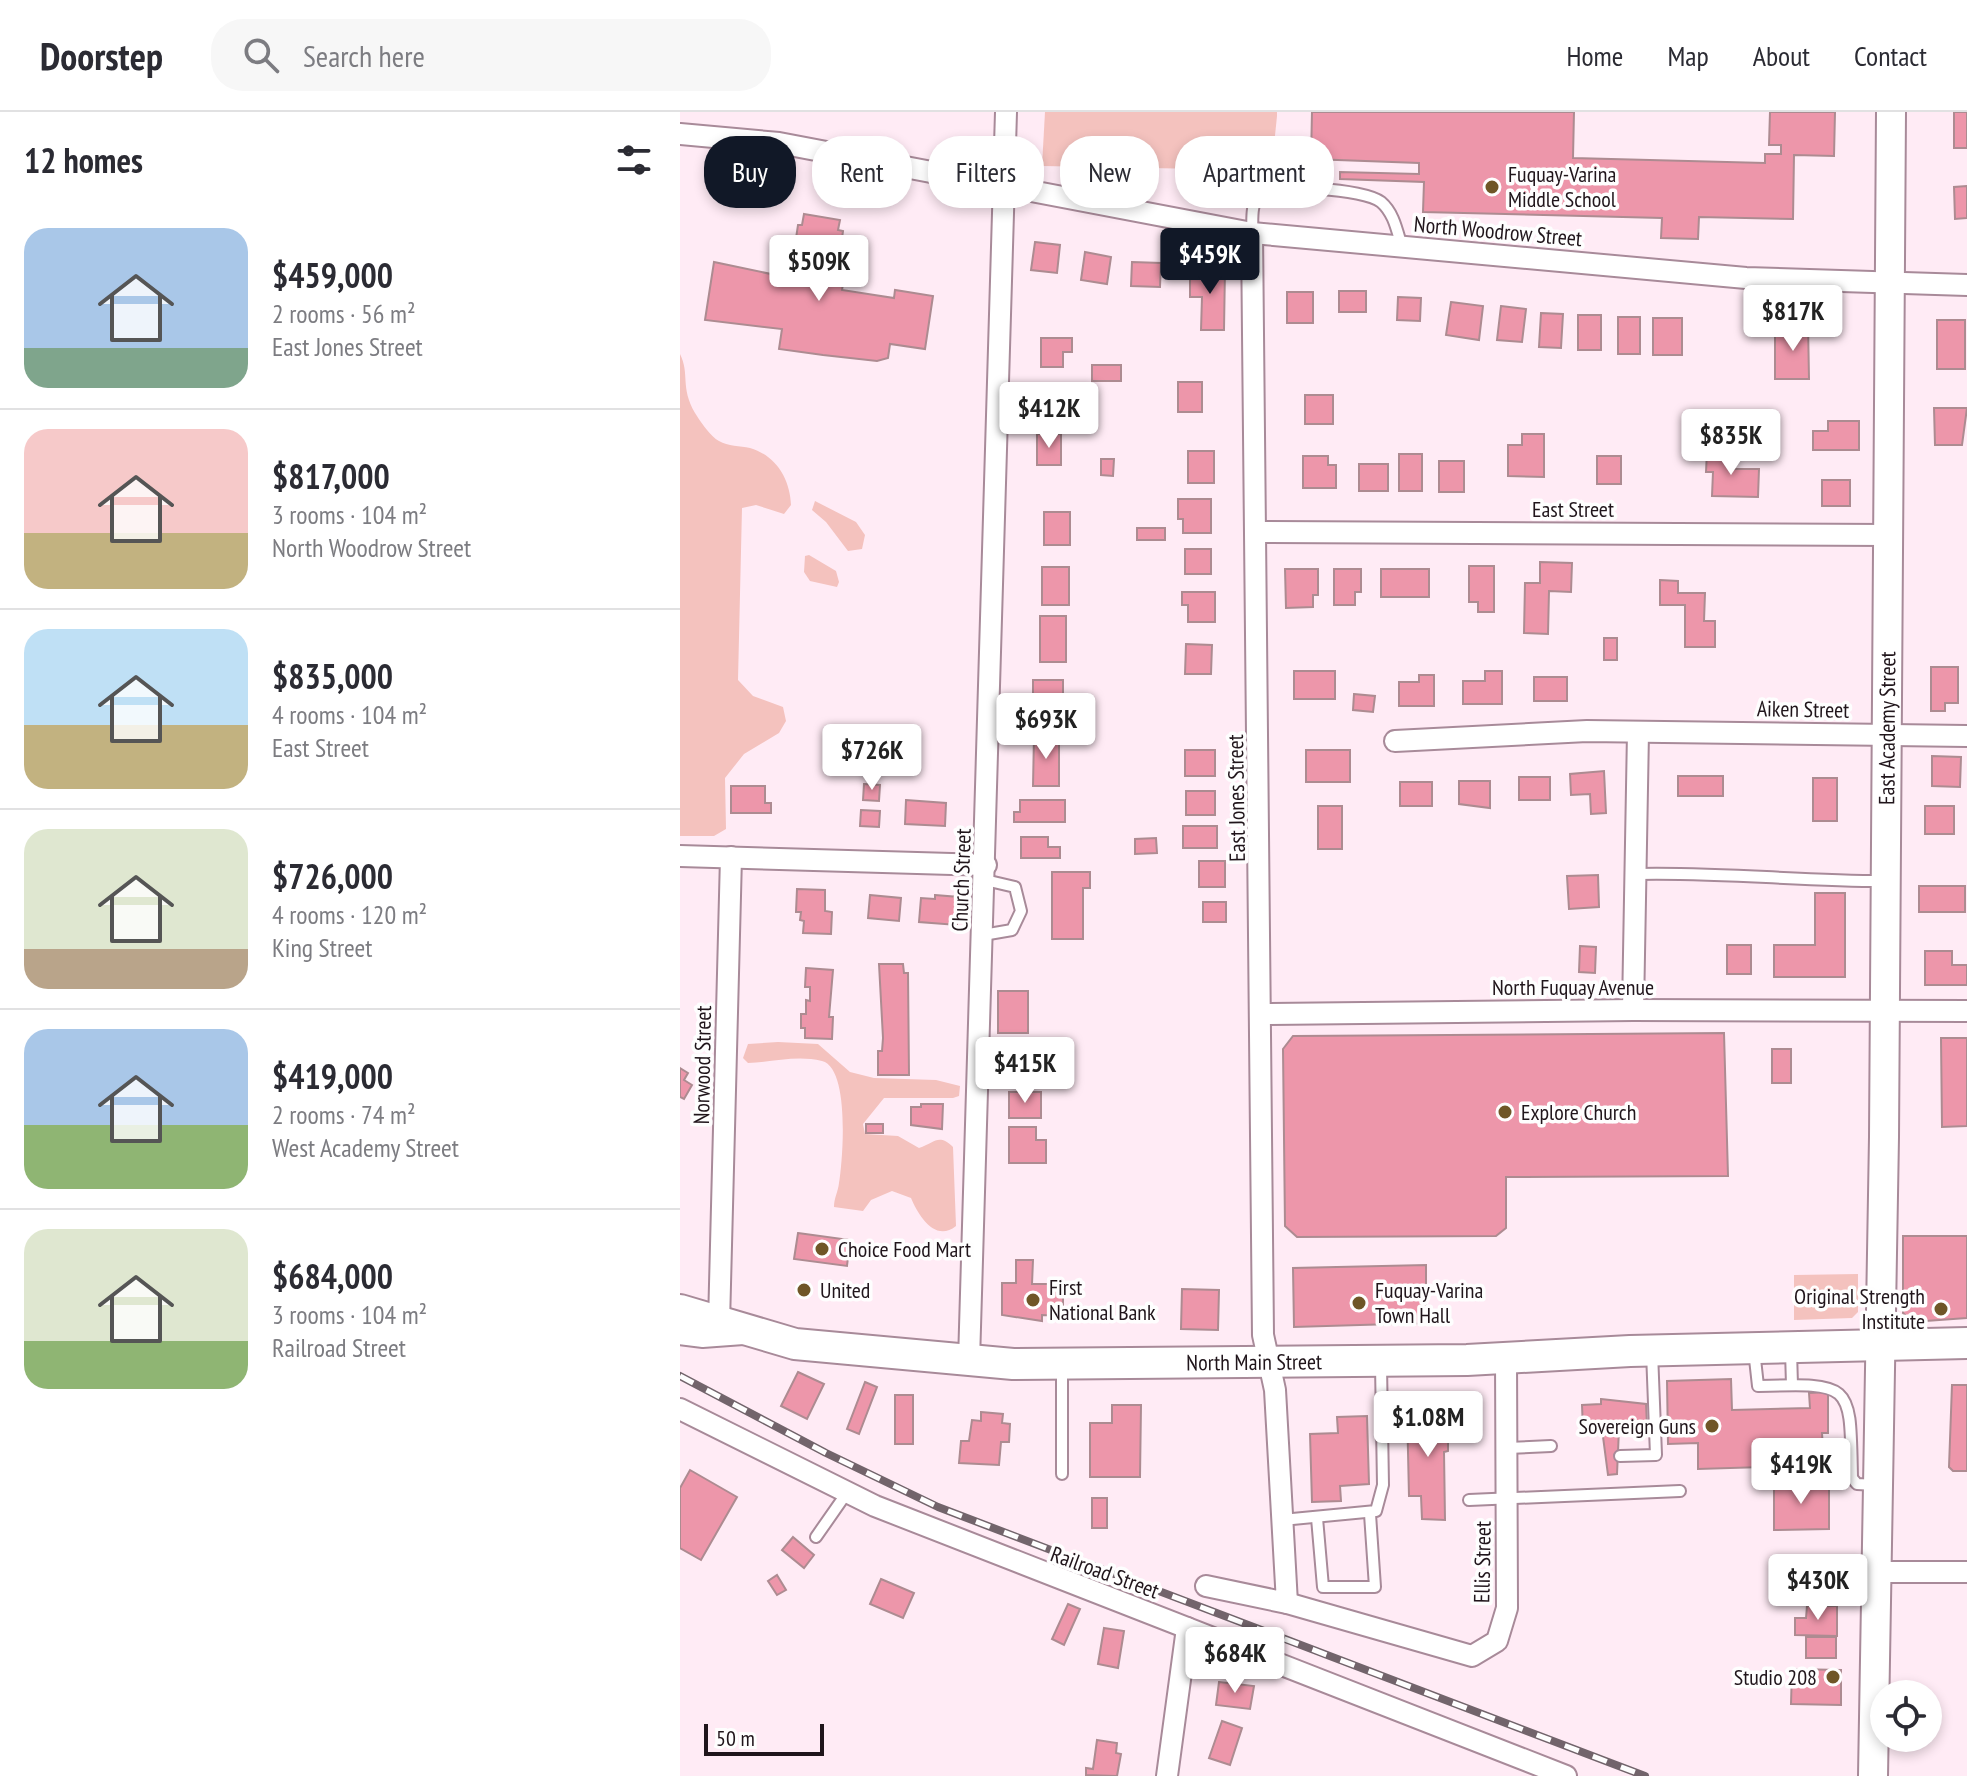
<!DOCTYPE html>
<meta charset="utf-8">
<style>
body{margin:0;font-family:"PT Sans Narrow",sans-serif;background:#f7f7f7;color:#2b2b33;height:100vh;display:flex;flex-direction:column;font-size:30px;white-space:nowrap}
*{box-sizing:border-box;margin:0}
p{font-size:26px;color:#7c7c81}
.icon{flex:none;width:44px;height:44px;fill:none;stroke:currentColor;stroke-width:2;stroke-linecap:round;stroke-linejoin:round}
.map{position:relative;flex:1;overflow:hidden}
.details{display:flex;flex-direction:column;background:#fff;width:680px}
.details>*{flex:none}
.banner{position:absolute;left:24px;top:24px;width:760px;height:72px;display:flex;gap:16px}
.fabs{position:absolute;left:1190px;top:1568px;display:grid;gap:16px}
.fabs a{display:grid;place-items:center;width:72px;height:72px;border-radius:50%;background:#fff;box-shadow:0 4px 12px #0003;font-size:40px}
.scale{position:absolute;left:24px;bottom:20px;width:120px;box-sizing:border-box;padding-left:8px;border:4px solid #20151b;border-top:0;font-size:22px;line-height:28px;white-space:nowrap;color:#20151b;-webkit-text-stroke:6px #fefefe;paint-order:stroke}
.price{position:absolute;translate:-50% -68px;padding:0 18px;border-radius:8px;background:#fff;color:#222;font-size:26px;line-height:52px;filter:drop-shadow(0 2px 4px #0008)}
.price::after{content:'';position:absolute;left:50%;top:48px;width:24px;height:18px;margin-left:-12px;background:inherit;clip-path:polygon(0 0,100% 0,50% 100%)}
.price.on{background:#111827;color:#fff}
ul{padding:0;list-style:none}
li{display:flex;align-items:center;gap:24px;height:200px;padding:0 24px}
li+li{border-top:2px solid #e1e1e2}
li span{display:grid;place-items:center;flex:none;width:224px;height:160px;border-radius:24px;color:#555}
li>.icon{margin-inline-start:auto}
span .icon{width:96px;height:96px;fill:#fffc;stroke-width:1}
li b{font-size:34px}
h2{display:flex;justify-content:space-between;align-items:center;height:96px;padding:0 24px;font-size:34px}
.pill{padding:0 28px;border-radius:32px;background:#fff;box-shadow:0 4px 12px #0003;font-size:28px;line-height:72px}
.pill.on{background:#111827;color:#fff}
header{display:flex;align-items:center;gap:48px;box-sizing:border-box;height:112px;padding:0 40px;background:#fff;border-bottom:2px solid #e1e1e2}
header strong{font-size:38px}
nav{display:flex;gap:44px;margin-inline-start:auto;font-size:28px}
.search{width:560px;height:72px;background:#f7f7f7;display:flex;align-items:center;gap:20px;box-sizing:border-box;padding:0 28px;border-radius:32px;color:#7c7c81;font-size:30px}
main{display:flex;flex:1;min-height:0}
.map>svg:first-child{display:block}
.green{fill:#f4c2be}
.building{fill:#ed96aa;stroke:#ad8b91;stroke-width:2}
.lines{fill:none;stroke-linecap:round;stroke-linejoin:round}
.lane-casing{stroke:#a88a99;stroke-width:14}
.street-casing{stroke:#a88a99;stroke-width:24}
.secondary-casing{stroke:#a88a99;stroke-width:32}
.primary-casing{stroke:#a88a99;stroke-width:34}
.lane{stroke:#fff;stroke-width:10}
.street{stroke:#fff;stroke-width:20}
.secondary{stroke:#fff;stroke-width:28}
.primary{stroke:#fff;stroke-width:30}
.rail-casing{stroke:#72646b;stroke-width:8}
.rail{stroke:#fefefe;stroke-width:5;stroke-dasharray:15;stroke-linecap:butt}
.poi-dot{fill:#6f5627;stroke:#fefefe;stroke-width:3}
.labels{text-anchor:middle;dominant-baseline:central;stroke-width:7;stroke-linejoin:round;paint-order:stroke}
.poi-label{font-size:22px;fill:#20151b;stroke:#fefefe;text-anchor:start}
.street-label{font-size:22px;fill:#20151b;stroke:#fefefe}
</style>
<header>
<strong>Doorstep</strong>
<div class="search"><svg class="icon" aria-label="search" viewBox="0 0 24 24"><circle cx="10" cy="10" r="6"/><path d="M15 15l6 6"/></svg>Search here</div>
<nav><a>Home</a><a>Map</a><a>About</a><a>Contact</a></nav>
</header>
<main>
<section class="details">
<h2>12 homes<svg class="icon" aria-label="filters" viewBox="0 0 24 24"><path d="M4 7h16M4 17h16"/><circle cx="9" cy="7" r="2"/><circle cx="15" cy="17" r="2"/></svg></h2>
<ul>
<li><span style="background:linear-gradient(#a9c7e8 75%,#7fa58c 0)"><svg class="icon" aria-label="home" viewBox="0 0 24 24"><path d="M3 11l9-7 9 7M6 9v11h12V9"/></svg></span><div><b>$459,000</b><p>2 rooms · 56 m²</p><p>East Jones Street</p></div></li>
<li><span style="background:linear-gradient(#f6c9c9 65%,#c2b280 0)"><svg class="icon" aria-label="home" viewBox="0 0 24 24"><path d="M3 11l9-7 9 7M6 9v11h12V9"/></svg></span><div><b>$817,000</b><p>3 rooms · 104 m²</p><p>North Woodrow Street</p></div></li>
<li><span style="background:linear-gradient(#bfe0f5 60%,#c2b280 0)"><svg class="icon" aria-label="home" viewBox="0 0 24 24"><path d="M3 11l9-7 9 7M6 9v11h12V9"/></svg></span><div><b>$835,000</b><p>4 rooms · 104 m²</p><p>East Street</p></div></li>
<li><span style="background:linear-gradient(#dfe7d0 75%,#b9a48a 0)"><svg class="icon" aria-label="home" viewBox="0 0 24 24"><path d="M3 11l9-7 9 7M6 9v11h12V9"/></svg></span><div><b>$726,000</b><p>4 rooms · 120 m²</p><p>King Street</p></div></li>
<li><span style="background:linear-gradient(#a9c7e8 60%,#8fb573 0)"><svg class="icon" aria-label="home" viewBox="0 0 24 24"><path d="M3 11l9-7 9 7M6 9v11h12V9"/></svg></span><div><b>$419,000</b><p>2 rooms · 74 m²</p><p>West Academy Street</p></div></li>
<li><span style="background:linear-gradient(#dfe7d0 70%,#8fb573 0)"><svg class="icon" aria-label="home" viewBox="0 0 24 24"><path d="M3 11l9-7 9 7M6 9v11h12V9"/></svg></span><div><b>$684,000</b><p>3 rooms · 104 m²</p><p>Railroad Street</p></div></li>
</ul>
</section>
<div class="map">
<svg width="1287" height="1664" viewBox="0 0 1287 1664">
<rect width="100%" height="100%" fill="#ffebf5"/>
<!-- green -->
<g class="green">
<path d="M365,0h232v4l-4,39 -17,15 -214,-4z"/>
<path d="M0,242c10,20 0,33 15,59 5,8 16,24 24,28 9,5 21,5 31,7 27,8 40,32 41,57l-7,9 -28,-9 -14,3 -4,172 15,16 30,11 3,14 -7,12 -35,21 -19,24 1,51 -12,7h-34z"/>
<path d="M135,389l41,21 9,13 -3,14 -14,2 -22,-29 -14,-12z"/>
<path d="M129,443l27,16 3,11 -2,5 -27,-6 -6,-9 1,-16z"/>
<path d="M98,930l40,2 32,28 24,6 62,2 24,6 -1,10 -6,2h-69l-21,26 2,10 33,2 21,12c16,-5 19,-15 34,-1l3,79c-21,17 -38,-11 -45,-28l-19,-7 -21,9 -8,11 -29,-4c0,-9 4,-15 5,-24 4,-24 11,-115 -17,-122 -25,-6 -49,1 -74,2l-5,-5 5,-14z"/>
<path d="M1178,1162v38l-6,6 -58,2v-45z"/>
</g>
<!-- building -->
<g class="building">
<path d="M632,0h262l-1,46 192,5v-9h16v-9h-12l1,-33h65l-1,44 -40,-1 -1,64 -94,-2 -1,22 -37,-1 1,-20 -239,-6 1,-30 -84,-3v-7l79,2v-11l-108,-4z"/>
<rect x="1274" y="0" width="13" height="36"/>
<path d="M1287,74v32l-12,1 -1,-32z"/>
<path d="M124,102l36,6 -2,10 5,1 -7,52 7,1 -1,6 52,8 1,-8 38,6 -8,53 -35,-5 -2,14 -11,3 -54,-6 -44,-6 3,-20 -77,-9 9,-58 76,16 8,-53h4z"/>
<path d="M355,130l25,3 -3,28 -26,-3z"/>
<path d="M405,140l26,5 -4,27 -26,-4z"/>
<path d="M452,150l29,1 -1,24 -29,-1z"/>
<path d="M510,156h35l-1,62h-23l1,-33h-12z"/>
<rect x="659" y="179" width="27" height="21"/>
<rect x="607" y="180" width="26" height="31"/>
<path d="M718,185l23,1 -1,23 -23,-1z"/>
<path d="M771,190l32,4 -4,34 -33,-5z"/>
<path d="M821,194l25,3 -4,33 -25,-2z"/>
<path d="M861,201l22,1 -2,34 -22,-1z"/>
<rect x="898" y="203" width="23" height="35"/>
<rect x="938" y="205" width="22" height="37"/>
<rect x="973" y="206" width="29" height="37"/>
<rect x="1257" y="208" width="28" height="49"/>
<path d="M1105,211h23l1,56h-34v-44h10z"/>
<path d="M361,226h31v14h-9v15h-22z"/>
<rect x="412" y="253" width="29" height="16"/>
<rect x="498" y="270" width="24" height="30"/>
<path d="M358,280h47v17h-23v13h-24z"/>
<rect x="625" y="283" width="28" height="29"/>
<path d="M1254,296h33l-5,37h-27z"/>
<path d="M1148,309h31v29h-46v-19h15z"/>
<rect x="357" y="322" width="24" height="31"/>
<path d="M842,322h22v43l-36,-1v-31h14z"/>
<rect x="508" y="339" width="26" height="32"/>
<path d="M1027,339l27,1v17h25l-1,28 -46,-1 1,-24h-7z"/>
<rect x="719" y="342" width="23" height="37"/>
<path d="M623,344h25v9h8v23h-33z"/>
<rect x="917" y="344" width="24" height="28"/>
<path d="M421,347h13l-1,17 -12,-1z"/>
<rect x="759" y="349" width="25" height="31"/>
<rect x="679" y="352" width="29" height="27"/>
<rect x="1142" y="368" width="28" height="26"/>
<path d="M498,387h33v34h-28v-14h-5z"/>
<rect x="364" y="400" width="26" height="33"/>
<rect x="457" y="416" width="28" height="12"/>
<rect x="505" y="437" width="26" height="25"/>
<path d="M860,450l32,1 -1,29 -22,-1 -1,43 -24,-1 1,-50h15z"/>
<path d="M789,454h25v46h-16v-10h-9z"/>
<rect x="362" y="455" width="27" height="38"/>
<path d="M605,457h33v26h-5v12l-27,1z"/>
<path d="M654,457h27v23h-6v13h-21z"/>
<rect x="701" y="457" width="48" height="28"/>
<path d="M980,468l18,1v12h27l-1,28h11v26h-30v-42h-25z"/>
<path d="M502,480h33v30h-27v-17h-6z"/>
<rect x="360" y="504" width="26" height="46"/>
<rect x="924" y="526" width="13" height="22"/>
<path d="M506,532l26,1 -1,29h-26z"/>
<path d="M1251,555h27v36h-13v8h-14z"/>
<rect x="614" y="559" width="41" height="28"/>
<path d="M805,559h17v33h-39v-23h22z"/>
<path d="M739,563h15v31h-35v-24h20z"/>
<rect x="854" y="565" width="33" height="24"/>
<rect x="353" y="568" width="30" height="44"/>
<path d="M674,582l21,2 -2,16 -20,-2z"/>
<path d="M354,624h25v50h-26z"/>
<rect x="505" y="638" width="30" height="26"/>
<rect x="626" y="638" width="44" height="32"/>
<path d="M1252,644l29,1 -1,30 -28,-1z"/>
<path d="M924,659l2,42 -15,1 -1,-20 -19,1 -1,-21z"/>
<rect x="998" y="664" width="45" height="20"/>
<rect x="839" y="665" width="31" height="23"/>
<rect x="1133" y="666" width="24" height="43"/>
<path d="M779,669h31v27l-31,-4z"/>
<rect x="720" y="670" width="32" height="24"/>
<path d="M184,672l16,1 -1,16 -16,-1z"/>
<path d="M51,674h34v17h6v10h-40z"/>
<rect x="506" y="679" width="29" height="24"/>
<path d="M226,688l40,3 -1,23 -40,-2z"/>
<path d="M340,688h45v22h-51v-10h6z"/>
<rect x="638" y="694" width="24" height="43"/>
<rect x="1245" y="694" width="29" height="28"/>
<path d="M181,698l19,1 -1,16 -19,-1z"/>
<rect x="503" y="714" width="34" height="22"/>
<path d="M341,725h27v10h12v11h-39z"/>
<path d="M476,726l1,15 -22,1v-15z"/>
<rect x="519" y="749" width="26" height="26"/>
<path d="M372,760h38v16h-7v51h-31z"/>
<path d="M918,763l1,32 -30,2 -2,-33z"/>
<rect x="1239" y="774" width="46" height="26"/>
<path d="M117,777l28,1v21l7,1 -1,22 -28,-1 1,-12 -4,-1 1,-8h-5z"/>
<path d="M1135,781h30v84h-71v-32h41z"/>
<path d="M190,783l31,3 -2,23 -31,-3z"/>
<path d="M255,783l24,2 -2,28 -38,-3 2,-24 14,1z"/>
<rect x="523" y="790" width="23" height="20"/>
<rect x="1047" y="833" width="24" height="29"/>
<path d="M900,834l16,1 -1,26 -16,-1z"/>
<path d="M1245,839h27v14h15v20h-42z"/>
<path d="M199,852h24l1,9h4l1,102h-31v-24h4l1,-13z"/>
<path d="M126,856l27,2 -4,47h4l-1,22 -27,-1v-10h-4v-14h5v-14l4,1v-14h-5z"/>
<rect x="318" y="879" width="30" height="42"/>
<path d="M1044,921l4,143 -222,1v51l-10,8 -199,1 -12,-11 -2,-177 10,-13z"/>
<path d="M1261,926h26v88l-25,1z"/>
<rect x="1092" y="937" width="19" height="34"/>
<path d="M0,956l8,5 -4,7 8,5 -8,14 -4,-2z"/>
<rect x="329" y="980" width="32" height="26"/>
<path d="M241,992h22l-1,25 -31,-4v-18h10z"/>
<rect x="186" y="1012" width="17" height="9"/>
<path d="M329,1015h27v13h10v23h-37z"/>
<path d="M118,1121l52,7 -3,26 -53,-7z"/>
<path d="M1223,1124h64v82l-55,4 -9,-9z"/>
<path d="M336,1148h17l-1,24h31v32l-21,-1v6l-40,-6v-32h14z"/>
<path d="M746,1153v58l-132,4 -1,-59z"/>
<path d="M502,1177l37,1 -1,40 -37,-1z"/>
<path d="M118,1260l26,12 -17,35 -26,-13z"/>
<path d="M1051,1267l1,31 78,-2 -1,-15 19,-1v41h-6l2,32 -126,4v-26l-30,1 -1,-63z"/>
<path d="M185,1270l12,5 -18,47 -12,-5z"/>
<path d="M1272,1273h15v86h-14l-4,-4z"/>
<rect x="215" y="1283" width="18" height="49"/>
<path d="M921,1287l45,5 1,21 -28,4 -2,45 -9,1 -6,-46 -19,1 -1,-25 19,-1z"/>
<path d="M754,1291l1,5h8v18l5,1v24l-4,1 1,68 -23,-1 -1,-23h-12l-2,-88z"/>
<path d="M432,1293h29l-1,72h-50v-54h22z"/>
<path d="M301,1300l22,2 -1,9 8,1 -1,18h-8l-2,23 -40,-2 2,-22h8l3,-21 9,1z"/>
<path d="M687,1304l2,68 -29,2 1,15 -29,1 -2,-68 28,-1 -1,-16z"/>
<path d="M10,1358l47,27 -36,63 -21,-12v-60z"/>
<path d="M1094,1370h55v47l-55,1z"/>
<rect x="412" y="1386" width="15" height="30"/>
<path d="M113,1425l21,18 -10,13 -22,-18z"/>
<path d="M97,1463l9,15 -9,5 -9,-14z"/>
<path d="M201,1467l33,14 -11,25 -33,-14z"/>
<path d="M388,1492l12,5 -16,36 -12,-6z"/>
<path d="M1127,1494h30v30l-42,-1v-17h11z"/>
<path d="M424,1516l20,3 -6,37 -20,-4z"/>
<rect x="1126" y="1525" width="30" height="21"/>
<path d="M1112,1557l49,1v35l-50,-1z"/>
<path d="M539,1570l35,4 -4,23 -34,-4z"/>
<path d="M542,1609l20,7 -12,37 -21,-7z"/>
<path d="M417,1628l20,3 -1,10 5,1 -4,22 -31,-1v-7l7,1z"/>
</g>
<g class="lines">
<defs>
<g id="lane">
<path d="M572,121c1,-12 -2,-28 7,-36 15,-15 106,-8 122,5 13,11 16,29 21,45"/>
<path d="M957,762c82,-2 164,7 246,7"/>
<path d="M303,823l29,-5 9,-19 -6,-24 -30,-7"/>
<path d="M1074,1238l4,36c96,-3 92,-3 94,92l5,6 19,1"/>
<path d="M1111,1239l1,34"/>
<path d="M382,1256v106"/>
<path d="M827,1336l44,-2"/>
<path d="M940,1344l36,-1 -4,-103"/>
<path d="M789,1388l211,-9"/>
<path d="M637,1406l6,69h52l-5,-73"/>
<path d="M602,1408l94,-9 7,-26 -2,-120"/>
<path d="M136,1425l30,-43"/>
</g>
<g id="street">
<path d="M0,22l99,9 473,90 494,45 221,7"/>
<path d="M576,420l633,3"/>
<path d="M715,629l192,-10 380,5"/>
<path d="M0,744l306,9"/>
<path d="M953,898l5,-278"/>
<path d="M582,902l371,-4 334,1"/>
<path d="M39,1211l12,-466"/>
<path d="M289,1249l37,-1249"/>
<path d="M0,1297l195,97 691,270"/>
<path d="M1197,1460h90"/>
<path d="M526,1474l81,17 -12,-213 -12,-55 -11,-1102"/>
<path d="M607,1491l185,53 25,-15 10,-33 -1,-250"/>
<path d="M487,1664l20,-148"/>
</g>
<g id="secondary">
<path d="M0,1218l22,3 41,-3"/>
<path id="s1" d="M1193,1664l11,-639 7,-1025"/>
</g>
<g id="primary">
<path id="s2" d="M0,1198l115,34 218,20 454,-4 163,-9 337,-8"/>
</g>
</defs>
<!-- lane casing -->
<use href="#lane" class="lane-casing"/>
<!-- street casing -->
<use href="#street" class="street-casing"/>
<!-- secondary casing -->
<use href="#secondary" class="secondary-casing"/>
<!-- primary casing -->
<use href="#primary" class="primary-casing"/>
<!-- lane -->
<use href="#lane" class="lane"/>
<!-- street -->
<use href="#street" class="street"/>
<!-- secondary -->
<use href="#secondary" class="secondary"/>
<!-- primary -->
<use href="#primary" class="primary"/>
<defs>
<path id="rail" d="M0,1264l146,77 112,54 707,269"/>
</defs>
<!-- rail casing -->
<use href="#rail" class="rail-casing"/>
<!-- rail -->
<use href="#rail" class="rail"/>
</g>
<!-- markers -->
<g class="poi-dot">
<circle cx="812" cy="75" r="8"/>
<circle cx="825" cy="1000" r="8"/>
<circle cx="142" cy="1137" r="8"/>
<circle cx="124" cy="1178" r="8"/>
<circle cx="353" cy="1188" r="8"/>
<circle cx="679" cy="1191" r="8"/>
<circle cx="1261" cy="1197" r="8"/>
<circle cx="1032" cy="1314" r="8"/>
<circle cx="1153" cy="1565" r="8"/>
</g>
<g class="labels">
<!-- poi labels -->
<g class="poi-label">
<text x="828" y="62">Fuquay-Varina<tspan x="828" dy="25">Middle School</tspan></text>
<text x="841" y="1000">Explore Church</text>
<text x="158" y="1137">Choice Food Mart</text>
<text x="369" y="1175">First<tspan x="369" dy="25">National Bank</tspan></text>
<text x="140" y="1178">United</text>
<text x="695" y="1178">Fuquay-Varina<tspan x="695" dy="25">Town Hall</tspan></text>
<text x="1245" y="1184" text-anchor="end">Original Strength<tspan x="1245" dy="25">Institute</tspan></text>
<text x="1016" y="1314" text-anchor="end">Sovereign Guns</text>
<text x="1137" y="1565" text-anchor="end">Studio 208</text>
</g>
<!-- street labels -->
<g class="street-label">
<text transform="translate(818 119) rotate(5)">North Woodrow Street</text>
<text x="893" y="397">East Street</text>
<text transform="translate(1123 597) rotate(1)">Aiken Street</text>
<text stroke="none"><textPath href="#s1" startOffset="1048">East Academy Street</textPath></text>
<text transform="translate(556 686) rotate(-91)">East Jones Street</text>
<text transform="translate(281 768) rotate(-88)">Church Street</text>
<text x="893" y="875">North Fuquay Avenue</text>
<text transform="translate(22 953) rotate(-89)">Norwood Street</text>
<text stroke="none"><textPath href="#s2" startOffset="580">North Main Street</textPath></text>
<text transform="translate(802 1450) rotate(-89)">Ellis Street</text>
<text transform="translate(425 1460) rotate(20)">Railroad Street</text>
</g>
</g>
</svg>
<div class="fabs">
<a><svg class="icon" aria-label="locate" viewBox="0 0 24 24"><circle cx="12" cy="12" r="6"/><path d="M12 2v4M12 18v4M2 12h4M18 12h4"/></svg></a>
</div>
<div class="scale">50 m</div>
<b class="price on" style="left:530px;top:184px">$459K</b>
<b class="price" style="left:139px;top:191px">$509K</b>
<b class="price" style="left:1113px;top:241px">$817K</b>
<b class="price" style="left:369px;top:338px">$412K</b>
<b class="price" style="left:1051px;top:365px">$835K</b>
<b class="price" style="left:366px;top:649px">$693K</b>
<b class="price" style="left:192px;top:680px">$726K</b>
<b class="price" style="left:345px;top:993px">$415K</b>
<b class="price" style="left:748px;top:1347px">$1.08M</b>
<b class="price" style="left:1121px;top:1394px">$419K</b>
<b class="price" style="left:1138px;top:1510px">$430K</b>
<b class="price" style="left:555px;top:1583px">$684K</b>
<div class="banner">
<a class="pill on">Buy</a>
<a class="pill">Rent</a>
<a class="pill">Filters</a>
<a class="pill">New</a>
<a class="pill">Apartment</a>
</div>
</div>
</main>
